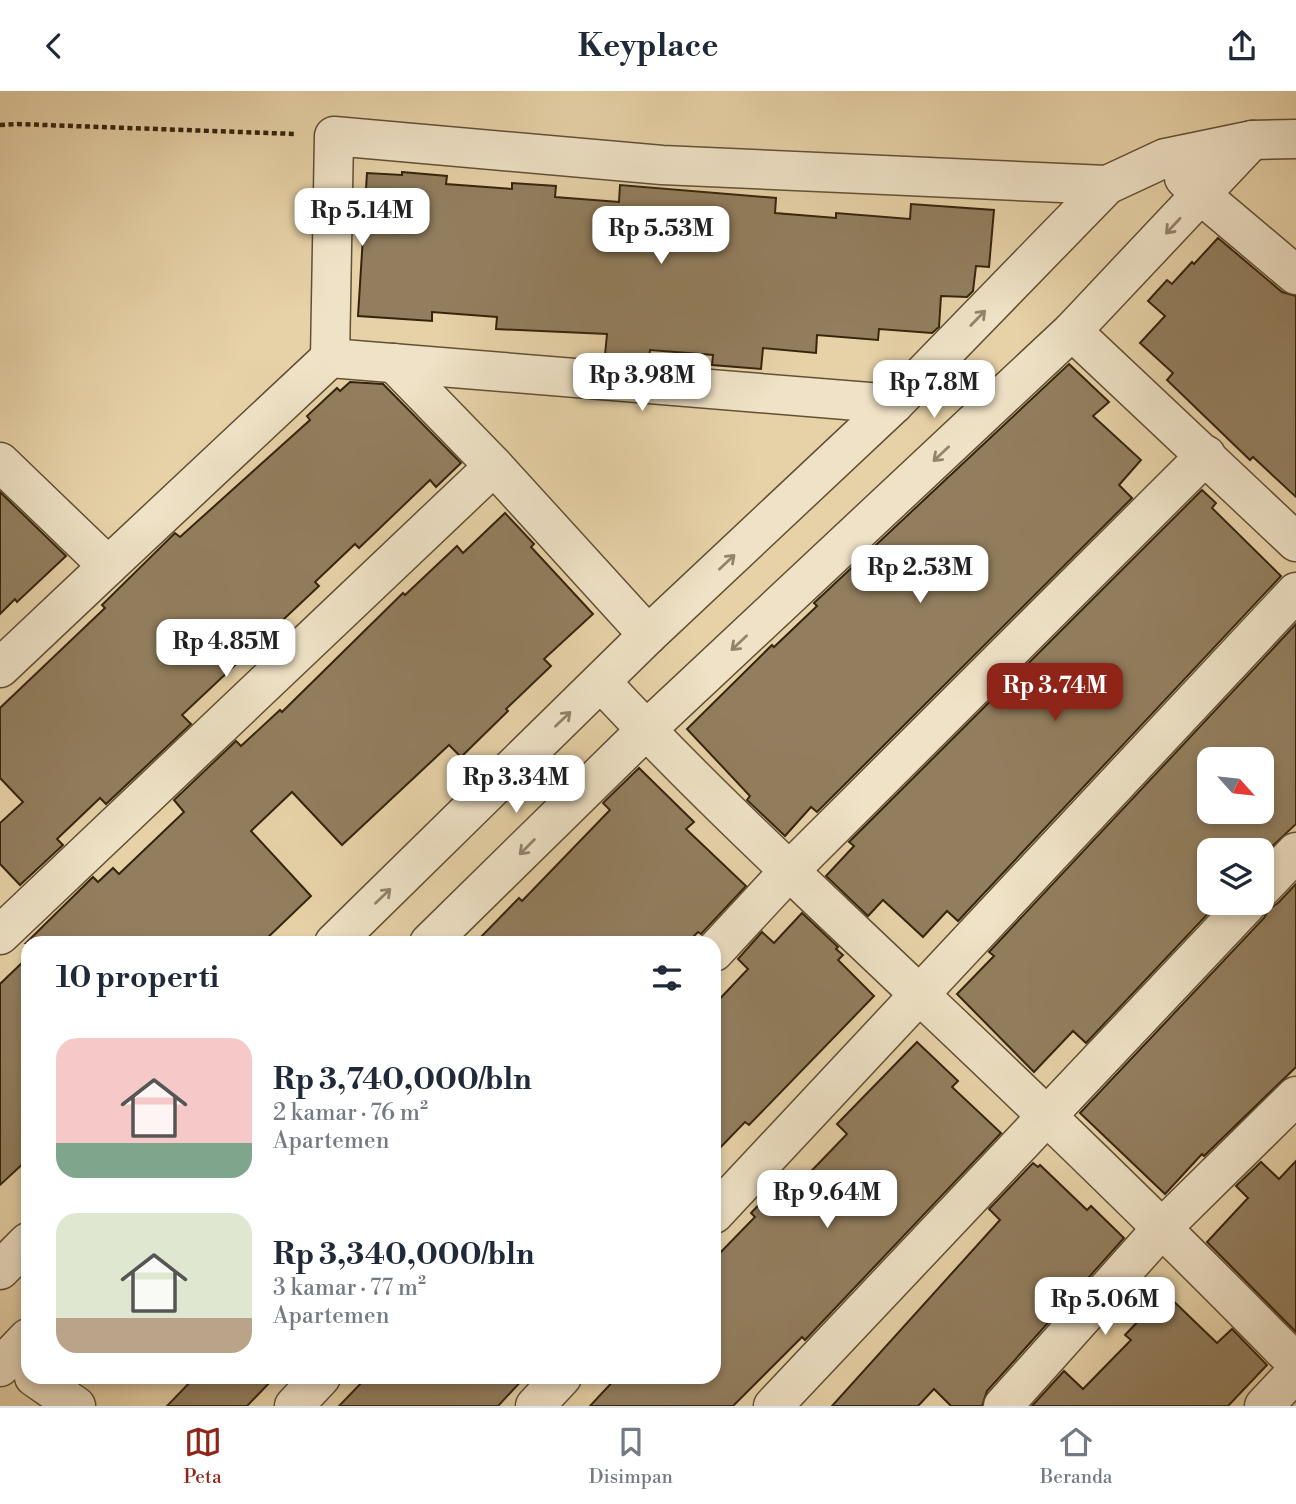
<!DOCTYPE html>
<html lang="id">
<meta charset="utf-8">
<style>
body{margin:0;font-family:"Libre Bodoni",serif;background:#f2f2f3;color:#1f2937;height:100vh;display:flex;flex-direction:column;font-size:26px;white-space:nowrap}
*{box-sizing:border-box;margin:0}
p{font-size:23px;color:#747a83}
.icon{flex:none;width:38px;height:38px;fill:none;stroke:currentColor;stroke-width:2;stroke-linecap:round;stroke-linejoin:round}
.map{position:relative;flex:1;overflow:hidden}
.side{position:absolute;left:21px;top:845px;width:700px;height:448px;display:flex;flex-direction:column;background:#fff;border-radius:21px;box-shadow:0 4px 10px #0003}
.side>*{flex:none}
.needle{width:46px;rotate:117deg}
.fabs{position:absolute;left:1197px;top:656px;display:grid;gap:14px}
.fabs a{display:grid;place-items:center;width:77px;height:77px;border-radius:14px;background:#fff;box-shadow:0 4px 10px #0003;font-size:35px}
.price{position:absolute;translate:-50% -60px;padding:0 16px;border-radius:14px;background:#fff;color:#222;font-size:23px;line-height:46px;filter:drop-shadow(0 2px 4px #0008)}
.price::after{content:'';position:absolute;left:50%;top:42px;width:21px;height:16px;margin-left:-10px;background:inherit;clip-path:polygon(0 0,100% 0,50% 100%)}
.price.on{background:#8f2418;color:#fff}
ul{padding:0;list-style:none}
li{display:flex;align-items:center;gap:21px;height:175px;padding:0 35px}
li span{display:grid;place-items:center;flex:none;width:196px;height:140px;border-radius:21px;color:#555}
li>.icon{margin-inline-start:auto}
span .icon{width:84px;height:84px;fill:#fffc;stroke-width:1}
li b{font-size:30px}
h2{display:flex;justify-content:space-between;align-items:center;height:84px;padding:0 35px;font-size:30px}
header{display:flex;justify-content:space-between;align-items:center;height:91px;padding:0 35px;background:#fff;font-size:32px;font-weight:700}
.tabs{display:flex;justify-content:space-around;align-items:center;height:98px;border-top:2px solid #e0e1e3;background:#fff;font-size:19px;color:#747a83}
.tabs a{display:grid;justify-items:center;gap:4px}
.tabs .on{color:#8f2418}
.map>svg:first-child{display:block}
.building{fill:#927e5e;stroke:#35240d;stroke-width:2;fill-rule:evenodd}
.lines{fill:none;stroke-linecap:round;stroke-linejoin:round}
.minor-casing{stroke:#625034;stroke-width:41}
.path{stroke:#35240d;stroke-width:4.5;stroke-dasharray:5 3.5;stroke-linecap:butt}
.minor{stroke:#efe2c6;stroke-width:38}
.oneway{stroke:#92836a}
</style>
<header><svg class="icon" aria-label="back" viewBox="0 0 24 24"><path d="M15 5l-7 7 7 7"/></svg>Keyplace<svg class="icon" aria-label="share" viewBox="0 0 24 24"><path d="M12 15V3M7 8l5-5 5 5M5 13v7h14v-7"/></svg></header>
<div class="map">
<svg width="1296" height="1315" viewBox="0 0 1296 1315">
<rect width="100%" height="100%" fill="#e7d2a8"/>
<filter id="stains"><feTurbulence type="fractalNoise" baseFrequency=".00286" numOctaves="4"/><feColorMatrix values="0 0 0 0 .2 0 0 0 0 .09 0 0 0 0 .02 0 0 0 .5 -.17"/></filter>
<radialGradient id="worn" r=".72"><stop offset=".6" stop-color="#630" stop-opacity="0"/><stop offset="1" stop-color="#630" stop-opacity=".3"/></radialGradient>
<!-- building -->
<g class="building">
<path d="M402,81l45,4 -1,8 66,5v-6l44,3 -1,11 64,5 1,-17 156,13 -1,15 61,5v-5l74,6 1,-15 83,6 -5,57 -13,-1 -3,25 -6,6 -26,-1 -2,31 -7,6 -53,-4 -1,11 -61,-5 -1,18 -53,-5 -2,21 -49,-4 1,-10 -63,-5 -1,8 -44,-3 2,-21 -111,-5 1,-12 -65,-5v9l-74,-5 9,-143 35,2z"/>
<path d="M1218,147l64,54 14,4v201l-43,-40 -3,3 -83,-80 6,-7 -33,-30 25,-27 -17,-15 19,-21 5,4 20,-22 2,2z"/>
<path d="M1069,273l40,38 -16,14 48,44 -22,25 13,13 -315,314 -6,-5 -26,29 -38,-36 3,-4 -63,-67 85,-84 2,2 43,-41 -3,-3z"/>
<path d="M350,291l33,2 78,79 -25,24 -6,-7 -71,68 -4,-4 -40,38 4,4 -137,129 9,9 -85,80 -6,-6 -43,41 6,6 -43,40 -20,-21v-41l23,-21 -23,-24v-70l105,-100 -3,-3 73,-72 5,4 130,-117 -3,-4 30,-28 3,3z"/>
<path d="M1202,399l14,13 -4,5 69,68 -323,345 -11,-10 -24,26 -40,-37 -15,16 -42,-40 28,-30 -5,-4z"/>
<path d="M0,401l66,64 -49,46 -2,-3 -15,15z"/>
<path d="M505,422l29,31 -3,3 62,67 -49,45 7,7 -45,43 2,2 -47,46 -12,-12 -107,100 -50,-53 -41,39 60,65 -49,47h-236l67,-66 5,5 15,-14 6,6 65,-62 -10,-12 62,-59 5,5 39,-36 2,2 121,-119 2,2 52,-49 6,7z"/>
<path d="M1296,533v200l-34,32v-5h-53v52h9l-132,140 -13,-12 -39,41 -77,-78 37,-38 -5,-4zM1209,668h53v53h-53z"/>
<path d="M639,677l55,54 -8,7 60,57 -45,48 -3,-2 -11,11h-212l44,-45 3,3 88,-91 -7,-7z"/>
<path d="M1296,793v183l-92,89 -2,-2 -37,40 -85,-81 184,-195 5,-9 9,-6z"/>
<path d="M802,822l36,34 -2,2 7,6 -5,5 36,36 -125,129 -4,-3 -31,32v-149l34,-36 -10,-10 24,-27 12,11z"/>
<path d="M28,866v202l-28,26v-201z"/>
<path d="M917,951l41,39 -6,6 49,46 -196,207 -3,-3 -69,69h-143l27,-29h97v-118l41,-42 -4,-4 32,-34 11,10 53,-55 -10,-10z"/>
<path d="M1296,1070v171l-89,-90 41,-44 -12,-12 25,-24 18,17z"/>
<path d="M1033,1072l5,4 2,-2 47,45 4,-4 33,32 -137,153 -5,15h-31l-17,-17 -16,17h-86l168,-186 -11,-11z"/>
<path d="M1165,1202l52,50 15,-14 35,36 -39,41h-196l32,-35 19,18 48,-49 -6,-5z"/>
<path d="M195,1286h80l-28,29h-80z"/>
<path d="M367,1286h158l-27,29h-159z"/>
</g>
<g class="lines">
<defs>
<g id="minor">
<path d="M1184,87l17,17 95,80"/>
<path d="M1072,240l224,211"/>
<path d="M330,267l4,-222 328,29 445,20"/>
<path d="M394,272l100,103 154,169"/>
<path d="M0,371l108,104 222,-208 564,46"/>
<path d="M0,577l108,-102"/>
<path d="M601,591c102,110 212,211 321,315 127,120 252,241 374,366"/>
<path d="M1262,797l34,-36"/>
<path d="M0,844l494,-469"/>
<path d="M334,852l314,-308 246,-231 213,-219 58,-27 87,-18 44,-1"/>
<path d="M429,852l217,-213 426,-399 180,-191"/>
<path d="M714,861l75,-81 417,-416"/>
<path d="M714,1123l582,-622"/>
<path d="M0,1179l28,-28"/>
<path d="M0,1276l28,-29"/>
<path d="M34,1286l42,29"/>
<path d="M294,1315l27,-29"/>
<path d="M535,1315l27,-29"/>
<path d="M773,1315l475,-503"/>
<path d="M1003,1315l160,-179 133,-131"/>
<path d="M1264,1315l32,-34"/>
</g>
</defs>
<!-- minor casing -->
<use href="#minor" class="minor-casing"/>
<!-- path -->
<path class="path" d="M0,34l17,-1 279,10"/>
<!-- minor -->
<use href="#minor" class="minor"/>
</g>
<!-- one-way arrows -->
<defs><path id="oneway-shaft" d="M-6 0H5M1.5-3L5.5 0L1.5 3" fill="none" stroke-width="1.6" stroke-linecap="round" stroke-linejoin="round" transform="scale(1.75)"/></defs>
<g class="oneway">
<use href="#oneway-shaft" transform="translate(1173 135) rotate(133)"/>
<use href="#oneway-shaft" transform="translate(978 227) rotate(-46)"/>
<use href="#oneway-shaft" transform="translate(941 363) rotate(137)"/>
<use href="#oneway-shaft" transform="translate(727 471) rotate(-43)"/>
<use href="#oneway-shaft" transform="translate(739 552) rotate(137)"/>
<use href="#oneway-shaft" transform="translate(563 628) rotate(-44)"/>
<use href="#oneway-shaft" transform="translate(527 756) rotate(135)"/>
<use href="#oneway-shaft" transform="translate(383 805) rotate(-44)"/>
</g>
<rect width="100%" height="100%" filter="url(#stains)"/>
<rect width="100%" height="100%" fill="url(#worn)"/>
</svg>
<div class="fabs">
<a><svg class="needle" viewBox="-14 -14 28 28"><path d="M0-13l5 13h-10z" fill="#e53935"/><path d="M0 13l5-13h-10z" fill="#747a83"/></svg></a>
<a><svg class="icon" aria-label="layers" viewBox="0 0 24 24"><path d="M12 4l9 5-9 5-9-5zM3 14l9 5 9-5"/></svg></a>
</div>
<b class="price" style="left:362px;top:157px">Rp 5.14M</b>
<b class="price" style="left:661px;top:175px">Rp 5.53M</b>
<b class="price" style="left:642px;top:322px">Rp 3.98M</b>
<b class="price" style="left:934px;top:329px">Rp 7.8M</b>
<b class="price" style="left:920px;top:514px">Rp 2.53M</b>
<b class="price" style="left:226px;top:588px">Rp 4.85M</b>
<b class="price on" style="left:1055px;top:632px">Rp 3.74M</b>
<b class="price" style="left:516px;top:724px">Rp 3.34M</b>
<b class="price" style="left:827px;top:1139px">Rp 9.64M</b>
<b class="price" style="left:1105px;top:1246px">Rp 5.06M</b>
<section class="side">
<h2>10 properti<svg class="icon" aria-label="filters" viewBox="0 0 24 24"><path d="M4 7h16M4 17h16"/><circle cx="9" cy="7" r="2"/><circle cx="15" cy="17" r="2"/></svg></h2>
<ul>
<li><span style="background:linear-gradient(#f6c9c9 75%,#7fa58c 0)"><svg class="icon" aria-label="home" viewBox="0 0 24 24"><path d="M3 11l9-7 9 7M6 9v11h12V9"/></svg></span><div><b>Rp 3,740,000/bln</b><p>2 kamar · 76 m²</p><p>Apartemen</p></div></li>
<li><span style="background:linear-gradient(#dfe7d0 75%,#b9a48a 0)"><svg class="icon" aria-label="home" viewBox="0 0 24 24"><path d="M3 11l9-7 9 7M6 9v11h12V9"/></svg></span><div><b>Rp 3,340,000/bln</b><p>3 kamar · 77 m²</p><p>Apartemen</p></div></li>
</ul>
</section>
</div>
<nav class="tabs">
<a class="on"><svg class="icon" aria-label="map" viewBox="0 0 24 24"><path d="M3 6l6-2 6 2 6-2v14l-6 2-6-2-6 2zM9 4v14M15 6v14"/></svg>Peta</a>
<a><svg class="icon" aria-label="saved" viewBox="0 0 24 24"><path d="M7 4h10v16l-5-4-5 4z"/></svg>Disimpan</a>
<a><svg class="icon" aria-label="home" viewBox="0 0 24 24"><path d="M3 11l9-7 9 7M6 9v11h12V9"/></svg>Beranda</a>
</nav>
